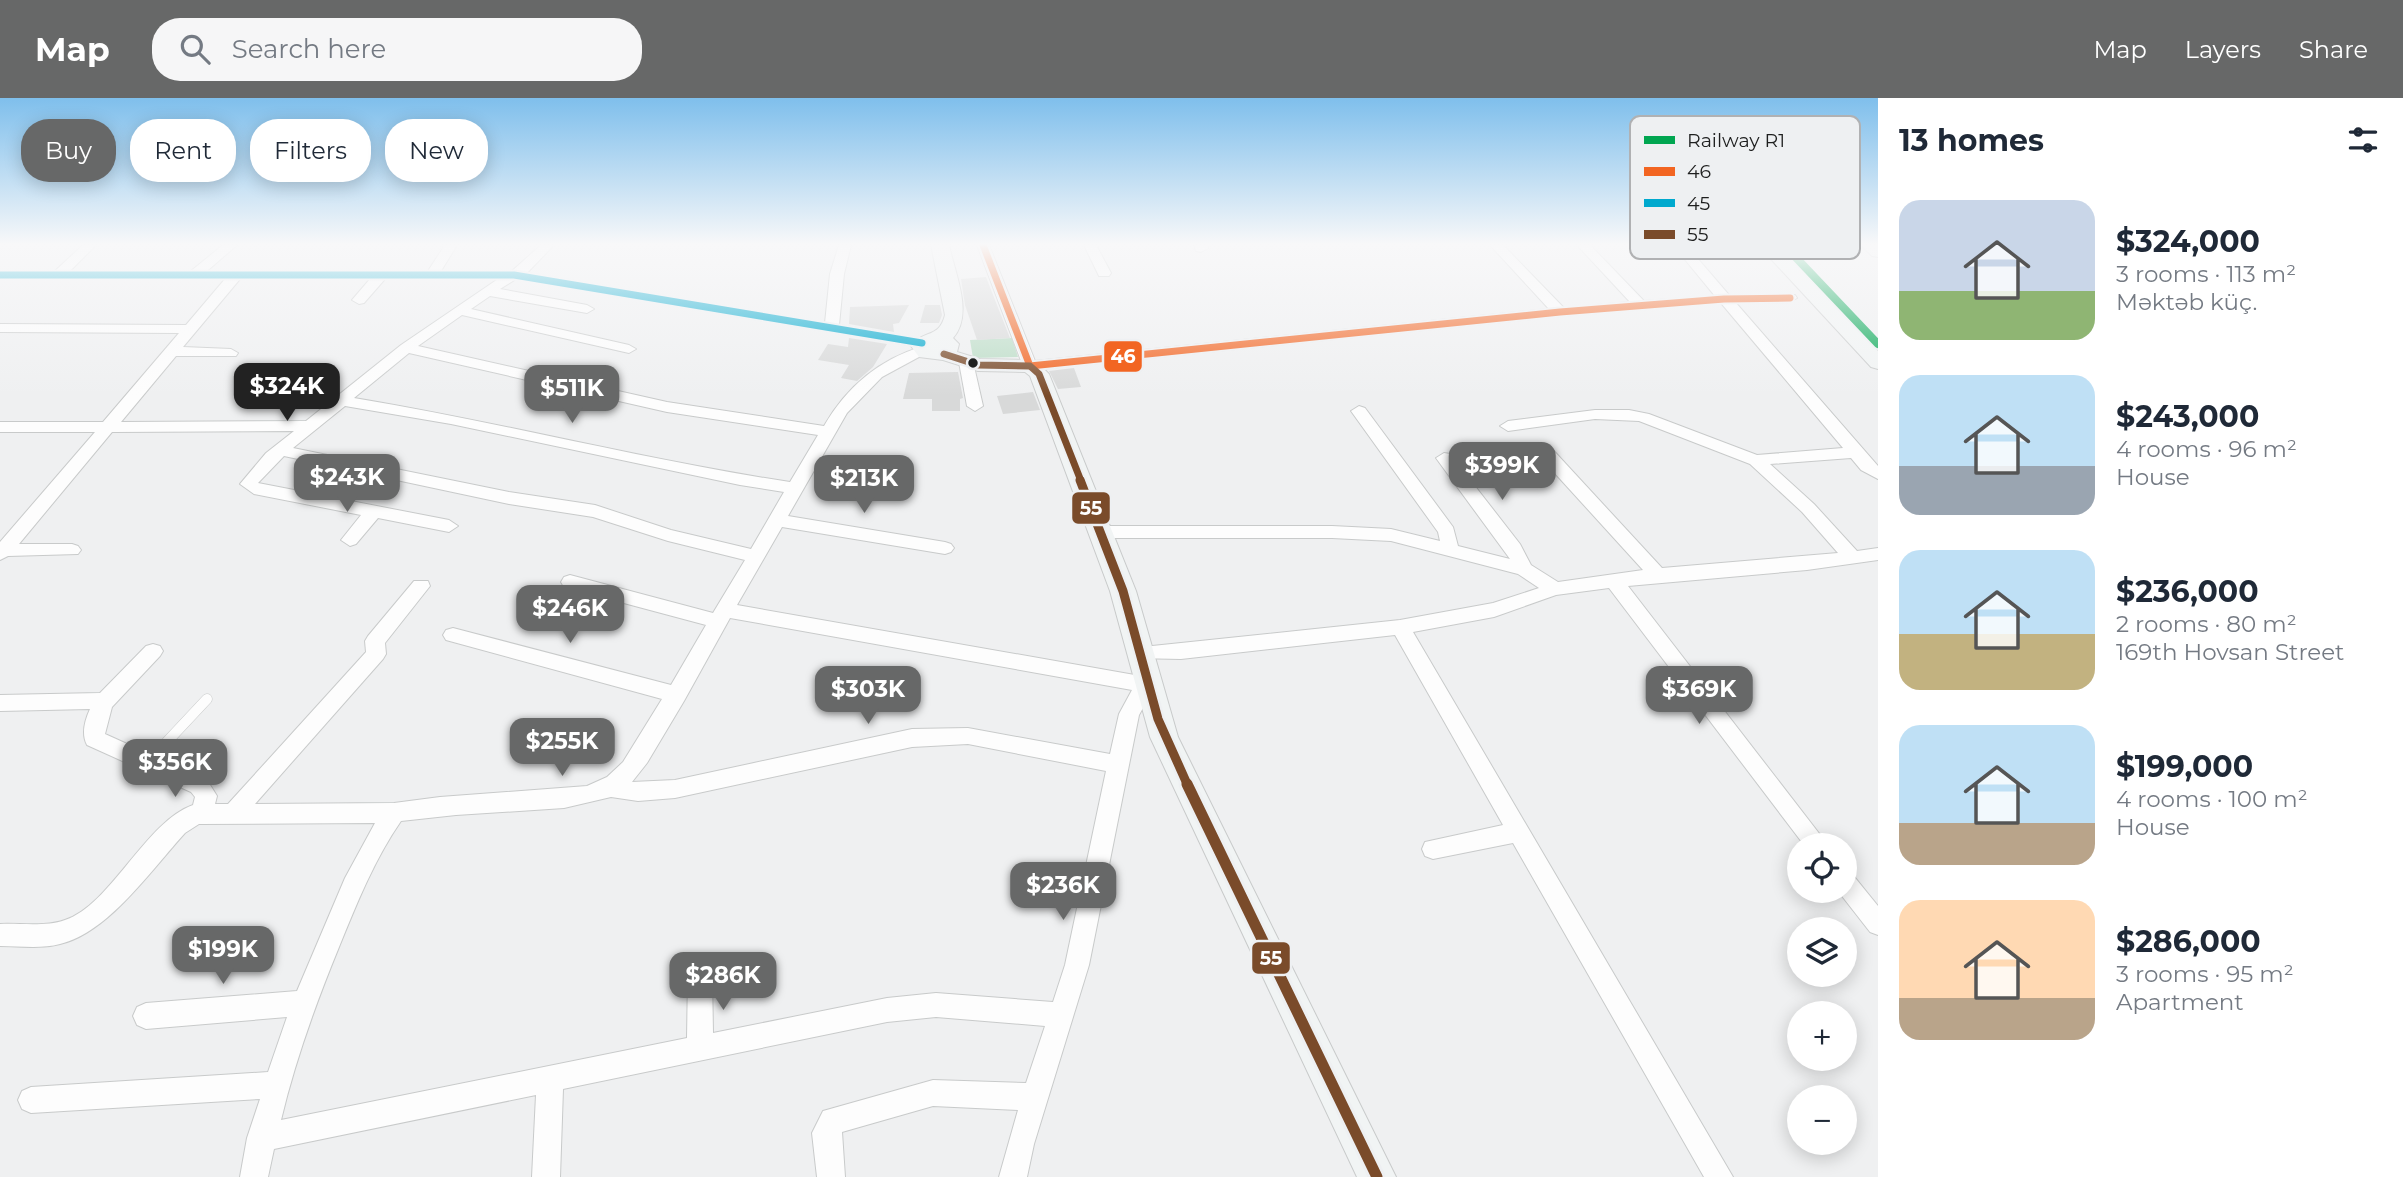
<!DOCTYPE html>
<meta charset="utf-8">
<style>
body{margin:0;font-family:Montserrat,sans-serif;background:#f6f6f7;color:#1f2937;height:100vh;display:flex;flex-direction:column;font-size:26px;white-space:nowrap}
*{box-sizing:border-box;margin:0}
p{font-size:23px;color:#747a83}
.icon{flex:none;width:38px;height:38px;fill:none;stroke:currentColor;stroke-width:2;stroke-linecap:round;stroke-linejoin:round}
.map{position:relative;flex:1;overflow:hidden}
.side{display:flex;flex-direction:column;background:#fff;width:525px}
.side>*{flex:none}
.banner{position:absolute;left:21px;top:21px;width:665px;height:63px;display:flex;gap:14px}
.fabs{position:absolute;left:1787px;top:735px;display:grid;gap:14px}
.fabs a{display:grid;place-items:center;width:70px;height:70px;border-radius:50%;background:#fff;box-shadow:0 4px 18px #0003;font-size:35px}
.price{position:absolute;translate:-50% -60px;padding:0 16px;border-radius:14px;background:#676868;color:#fff;font-size:23px;line-height:46px;filter:drop-shadow(0 2px 4px #0008)}
.price::after{content:'';position:absolute;left:50%;top:42px;width:21px;height:16px;margin-left:-10px;background:inherit;clip-path:polygon(0 0,100% 0,50% 100%)}
.price.active{background:#222;color:#fff}
ul{padding:0;list-style:none}
li{display:flex;align-items:center;gap:21px;height:175px;padding:0 21px}
li span{display:grid;place-items:center;flex:none;width:196px;height:140px;border-radius:21px;color:#555}
li>.icon{margin-inline-start:auto}
span .icon{width:84px;height:84px;fill:#fffc;stroke-width:1}
li b{font-size:30px}
h2{display:flex;justify-content:space-between;align-items:center;height:84px;padding:0 21px;font-size:30px}
.tag{padding:0 24px;border-radius:28px;background:#fff;box-shadow:0 4px 18px #0003;font-size:24px;line-height:63px}
.tag.active{background:#676868;color:#fff}
header{display:flex;align-items:center;gap:42px;box-sizing:border-box;height:98px;padding:0 35px;background:#676868;color:#fff}
header strong{font-size:33px}
nav{display:flex;gap:38px;margin-inline-start:auto;font-size:24px}
.search{width:490px;height:63px;background:#f6f6f7;display:flex;align-items:center;gap:18px;box-sizing:border-box;padding:0 24px;border-radius:28px;color:#747a83;font-size:26px}
main{display:flex;flex:1;min-height:0}
.map>svg:first-child{display:block}
.green{fill:#bcddc7}
.building{fill:#d8d9d9}
.lines{fill:none;stroke-linecap:round;stroke-linejoin:round}
.lane-casing{stroke:#c8caca;stroke-width:11}
.street-casing{stroke:#c8caca;stroke-width:2}
.secondary-casing{stroke:#c8caca;stroke-width:2}
.lane{stroke:#fdfdfd;stroke-width:10}
.street{fill:#fdfdfd;fill-rule:evenodd}
.secondary{fill:#f1f4f4;fill-rule:evenodd}
.bus-1-casing{stroke:#eef0f2;stroke-width:11}
.bus-2-casing{stroke:#eef0f2;stroke-width:11}
.bus-3-far2-casing{stroke:#eef0f2;stroke-width:11}
.bus-3-far1-casing{stroke:#eef0f2;stroke-width:14}
.bus-3-casing{stroke:#eef0f2;stroke-width:17}
.bus-1{stroke:#f26522;stroke-width:7}
.bus-2{stroke:#00a9ce;stroke-width:7}
.bus-3-far2{stroke:#7a4b2a;stroke-width:7}
.bus-3-far1{stroke:#7a4b2a;stroke-width:9}
.bus-3{stroke:#7a4b2a;stroke-width:11}
.rail-1-casing{stroke:#eef0f2;stroke-width:12}
.rail-1{stroke:#00a651;stroke-width:8}
.bus-dot{fill:#1e1f1f;stroke:#eef0f2;stroke-width:2.5}
.key{fill:#eef0f2;stroke:#b0b1b3;stroke-width:2}
.key-label{font-size:19px;fill:#1e1f1f}
.line-badge{stroke:#eef0f2;stroke-width:2.5}
.badge-label{font-size:19px;text-anchor:middle;font-weight:bold;fill:#fff}
</style>
<header>
<strong>Map</strong>
<div class="search"><svg class="icon" aria-label="search" viewBox="0 0 24 24"><circle cx="10" cy="10" r="6"/><path d="M15 15l6 6"/></svg>Search here</div>
<nav><a>Map</a><a>Layers</a><a>Share</a></nav>
</header>
<main>
<div class="map">
<svg width="1878" height="1079" viewBox="0 0 1878 1079">
<rect width="100%" height="100%" fill="#eff0f1"/>
<!-- green -->
<path class="green" d="M1012,240l6,19 -45,1 -3,-18z"/>
<!-- building -->
<g class="building">
<path d="M986,179l24,61 -33,2 -12,-35 -4,-26z"/>
<path d="M909,207l-10,18 -6,1 1,8 -45,-8 1,-17z"/>
<path d="M925,207h15l2,10 -3,8h-19z"/>
<path d="M849,240l38,6 -14,23 -16,14 -16,-3 8,-13 -31,-5 10,-16 20,3z"/>
<path d="M1074,270l7,19 -23,2 -9,-18z"/>
<path d="M958,274l5,26 -3,1v12h-28v-12h-29l6,-26z"/>
<path d="M1033,294l7,18 -37,4 -6,-18z"/>
</g>
<g class="lines">
<defs>
<path id="lane" d="M148,664l59,-63"/>
<g id="street">
<path d="M83,147h13l-26,26h121l32,-26h14l-30,26h221l17,-26h12l-16,26h71l29,-26h13l-27,28 298,50 5,-49 9,-29h12l-7,29 -5,51 88,15 2,3 -5,4 6,4 -48,26 -35,36 -59,103 157,26 6,2 3,4 -3,4 -6,2 -163,-27 -45,78 409,72 7,2 3,6 -17,30 -50,250 -55,179 -7,33h-28l19,-67 -85,-4 -91,26 3,45h-28l-5,-44 11,-22 110,-31 93,3 19,-57 -109,-9 -49,5 -324,67 -3,88h-28l4,-82 -262,54 -6,28h-28l7,-39 13,-39 -229,14 -9,-4 -4,-9 4,-9 9,-4 237,-15 19,-55 -141,12 -9,-4 -4,-9 4,-9 9,-4 151,-12 48,-113 30,-55 -176,1 -14,9c-33,36 -77,100 -125,111 -18,5 -41,2 -60,2v-22c20,-1 46,3 65,-4 46,-15 80,-98 128,-115l2,-8 -4,-5 -104,-47c-6,-11 -2,-25 3,-36l-90,2v-16l100,-2 46,-47 7,-2 7,2 3,5 -3,5 -48,51 -7,27 102,46 10,16 -2,8h13l138,-152 -1,-11 3,-5 46,-55h14l2,5 -45,57 1,11 -3,5 -128,145 139,-1 46,-6 147,-11 20,-9 16,-15 39,-63 -216,-59 -3,-5 3,-5 7,-2 218,57 35,-60 -142,-38 -3,-5 3,-5 6,-2 143,38 32,-53 -77,-19 -75,-24 -84,-13 -225,-48 -26,27 191,37 9,6 -9,6 -71,-14 -22,26 -6,2 -9,-6 20,-25 -107,-21 -14,-10 26,-31 28,-22 -182,1 -93,112h53l6,2 3,4 -3,4 -70,2 -8,4v-18l95,-110h-95v-10h103l76,-89 -179,-1v-8l186,1 39,-46h-225v-8h55zM240,181h130l-18,21 7,4 5,-1 21,-24h113l-97,66 -95,76 -185,1 55,-66h60l2,-3 -7,-4 -48,-2zM516,181l405,68c-43,13 -75,41 -97,79l-157,-24 -249,-56 44,-31 167,38 7,-4 -7,-4 -158,-36 19,-13 97,17 7,-4 -7,-4 -87,-16zM409,255l258,59 151,23 -28,47c-146,-22 -290,-60 -436,-84zM345,308l106,18 289,61 44,7 -33,57 -80,-19 -76,-25 -86,-13 -216,-44zM730,520l402,72 -13,24 -9,40 -142,-26 -56,1 -237,51 -43,2 15,-19 37,-62zM968,646l138,27 -41,194 -12,37 -117,-9 -49,5 -174,35 -1,-57 -3,-8 -9,-4 -9,4 -3,8 -1,62 -406,82c14,-59 35,-117 58,-173 18,-44 35,-87 62,-126l55,-6 108,-7 47,-11 27,4 37,-3 237,-51z"/>
<path d="M977,147h12l46,116 514,-52 -59,-64h13l61,63 66,-6 -53,-57h13l54,56 71,-5 -42,-51h13l43,50h66l2,3 -7,4 -54,1 142,163v13l-17,-9 -10,-12 -81,6 44,40 43,47 21,-3v12l-71,10 -179,16 200,259h-24l-195,-257 -53,7 -62,22 -81,15 320,545h-29l-191,-334 -80,16 -8,-3 -3,-7 3,-7 78,-17 -108,-190 -214,24 -48,-1 -3,-5 3,-5 267,-28 93,-17 46,-15 -21,-14 -127,-33 -59,-3h-230l-9,-6 9,-6h230l59,3 49,12 -2,-9 -87,-121 8,-5 6,2 88,119 5,19 52,13 -74,-101 8,-5 6,1 70,90 11,21 27,17 85,-12 -102,-112 -2,-4 2,-4h12l109,118 176,-15 -36,-41 -52,-48 -111,-43 -44,-2 -87,12 -8,-5 8,-5 87,-11h34l20,4 108,41 86,-7 -122,-145 -161,13 -530,54 -7,-4z"/>
<path d="M1084,147h12l15,28 -2,3h-10z"/>
<path d="M1194,147h12l2,3 -7,4 -5,-1z"/>
<path d="M966,260l7,4 10,44 -8,5 -8,-5 -8,-44z"/>
<path d="M1844,773l8,3 26,32v29l-8,-3 -32,-41h6z"/>
</g>
<g id="secondary">
<path d="M931,147h18c6,29 25,69 4,93l6,6 -2,8 23,7 50,1 7,2 12,12 87,217 42,146 218,440h-39l-207,-440 -40,-146 -80,-215 -5,-4 -47,-1 -35,-11 -24,-3 -8,-11c13,-17 28,-7 34,-31z"/>
<path d="M1758,147h19l101,106v18l-7,-2z"/>
<path d="M1861,147h17v12l-6,-1z"/>
</g>
</defs>
<!-- lane casing -->
<use href="#lane" class="lane-casing"/>
<!-- street casing -->
<use href="#street" class="street-casing"/>
<!-- secondary casing -->
<use href="#secondary" class="secondary-casing"/>
<!-- lane -->
<use href="#lane" class="lane"/>
<!-- street -->
<use href="#street" class="street"/>
<!-- secondary -->
<use href="#secondary" class="secondary"/>
<defs>
<path id="bus-1" d="M983,147l47,121 530,-54 164,-13 66,-1"/>
<path id="bus-2" d="M0,177h514l408,68"/>
<path id="bus-3-far2" d="M944,256l34,11 52,1 9,8 42,107"/>
<path id="bus-3-far1" d="M1080,382l43,111 35,128 30,67"/>
<path id="bus-3" d="M1187,686l190,393"/>
</defs>
<!-- bus-1 casing -->
<use href="#bus-1" class="bus-1-casing"/>
<!-- bus-2 casing -->
<use href="#bus-2" class="bus-2-casing"/>
<!-- bus-3-far2 casing -->
<use href="#bus-3-far2" class="bus-3-far2-casing"/>
<!-- bus-3-far1 casing -->
<use href="#bus-3-far1" class="bus-3-far1-casing"/>
<!-- bus-3 casing -->
<use href="#bus-3" class="bus-3-casing"/>
<!-- bus-1 -->
<use href="#bus-1" class="bus-1"/>
<!-- bus-2 -->
<use href="#bus-2" class="bus-2"/>
<!-- bus-3-far2 -->
<use href="#bus-3-far2" class="bus-3-far2"/>
<!-- bus-3-far1 -->
<use href="#bus-3-far1" class="bus-3-far1"/>
<!-- bus-3 -->
<use href="#bus-3" class="bus-3"/>
<defs>
<path id="rail-1" d="M1784,147l94,99"/>
</defs>
<!-- rail-1 casing -->
<use href="#rail-1" class="rail-1-casing"/>
<!-- rail-1 -->
<use href="#rail-1" class="rail-1"/>
</g>
<!-- sky -->
<linearGradient id="sky" x2="0" y2="1"><stop stop-color="#7fbfec"/><stop offset="0.49" stop-color="#f8f8f9"/><stop offset="1" stop-color="#f8f8f9" stop-opacity="0"/></linearGradient>
<rect width="1878" height="298" fill="url(#sky)"/>
<!-- markers -->
<circle class="bus-dot" cx="973" cy="265" r="6"/>
<!-- legend -->
<rect x="1630" y="18" width="230" height="143" rx="10" class="key"/>
<rect x="1644" y="38" width="31" height="8" fill="#00a651"/>
<rect x="1644" y="69" width="31" height="9" fill="#f26522"/>
<rect x="1644" y="101" width="31" height="8" fill="#00a9ce"/>
<rect x="1644" y="132" width="31" height="9" fill="#7a4b2a"/>
<g class="key-label">
<text x="1687" y="49">Railway R1</text>
<text x="1687" y="80">46</text>
<text x="1687" y="112">45</text>
<text x="1687" y="143">55</text>
</g>
<g class="line-badge">
<rect x="1103" y="242" width="40" height="33" rx="7" fill="#f26522"/>
<rect x="1071" y="393" width="40" height="34" rx="7" fill="#7a4b2a"/>
<rect x="1251" y="843" width="40" height="34" rx="7" fill="#7a4b2a"/>
</g>
<g class="badge-label">
<text x="1123" y="265">46</text>
<text x="1091" y="417">55</text>
<text x="1271" y="867">55</text>
</g>
</svg>
<div class="fabs">
<a><svg class="icon" aria-label="locate" viewBox="0 0 24 24"><circle cx="12" cy="12" r="6"/><path d="M12 2v4M12 18v4M2 12h4M18 12h4"/></svg></a>
<a><svg class="icon" aria-label="layers" viewBox="0 0 24 24"><path d="M12 4l9 5-9 5-9-5zM3 14l9 5 9-5"/></svg></a>
<a>+</a>
<a>−</a>
</div>
<b class="price active" style="left:287px;top:325px">$324K</b>
<b class="price" style="left:572px;top:327px">$511K</b>
<b class="price" style="left:1502px;top:404px">$399K</b>
<b class="price" style="left:347px;top:416px">$243K</b>
<b class="price" style="left:864px;top:417px">$213K</b>
<b class="price" style="left:570px;top:547px">$246K</b>
<b class="price" style="left:868px;top:628px">$303K</b>
<b class="price" style="left:1699px;top:628px">$369K</b>
<b class="price" style="left:562px;top:680px">$255K</b>
<b class="price" style="left:175px;top:701px">$356K</b>
<b class="price" style="left:1063px;top:824px">$236K</b>
<b class="price" style="left:223px;top:888px">$199K</b>
<b class="price" style="left:723px;top:914px">$286K</b>
<div class="banner">
<a class="tag active">Buy</a>
<a class="tag">Rent</a>
<a class="tag">Filters</a>
<a class="tag">New</a>
</div>
</div>
<section class="side">
<h2>13 homes<svg class="icon" aria-label="filters" viewBox="0 0 24 24"><path d="M4 7h16M4 17h16"/><circle cx="9" cy="7" r="2"/><circle cx="15" cy="17" r="2"/></svg></h2>
<ul>
<li><span style="background:linear-gradient(#c9d6e8 65%,#8fb573 0)"><svg class="icon" aria-label="home" viewBox="0 0 24 24"><path d="M3 11l9-7 9 7M6 9v11h12V9"/></svg></span><div><b>$324,000</b><p>3 rooms · 113 m²</p><p>Məktəb küç.</p></div></li>
<li><span style="background:linear-gradient(#bfe0f5 65%,#9aa5b1 0)"><svg class="icon" aria-label="home" viewBox="0 0 24 24"><path d="M3 11l9-7 9 7M6 9v11h12V9"/></svg></span><div><b>$243,000</b><p>4 rooms · 96 m²</p><p>House</p></div></li>
<li><span style="background:linear-gradient(#bfe0f5 60%,#c2b280 0)"><svg class="icon" aria-label="home" viewBox="0 0 24 24"><path d="M3 11l9-7 9 7M6 9v11h12V9"/></svg></span><div><b>$236,000</b><p>2 rooms · 80 m²</p><p>169th Hovsan Street</p></div></li>
<li><span style="background:linear-gradient(#bfe0f5 70%,#b9a48a 0)"><svg class="icon" aria-label="home" viewBox="0 0 24 24"><path d="M3 11l9-7 9 7M6 9v11h12V9"/></svg></span><div><b>$199,000</b><p>4 rooms · 100 m²</p><p>House</p></div></li>
<li><span style="background:linear-gradient(#ffd9b3 70%,#b9a48a 0)"><svg class="icon" aria-label="home" viewBox="0 0 24 24"><path d="M3 11l9-7 9 7M6 9v11h12V9"/></svg></span><div><b>$286,000</b><p>3 rooms · 95 m²</p><p>Apartment</p></div></li>
</ul>
</section>
</main>
